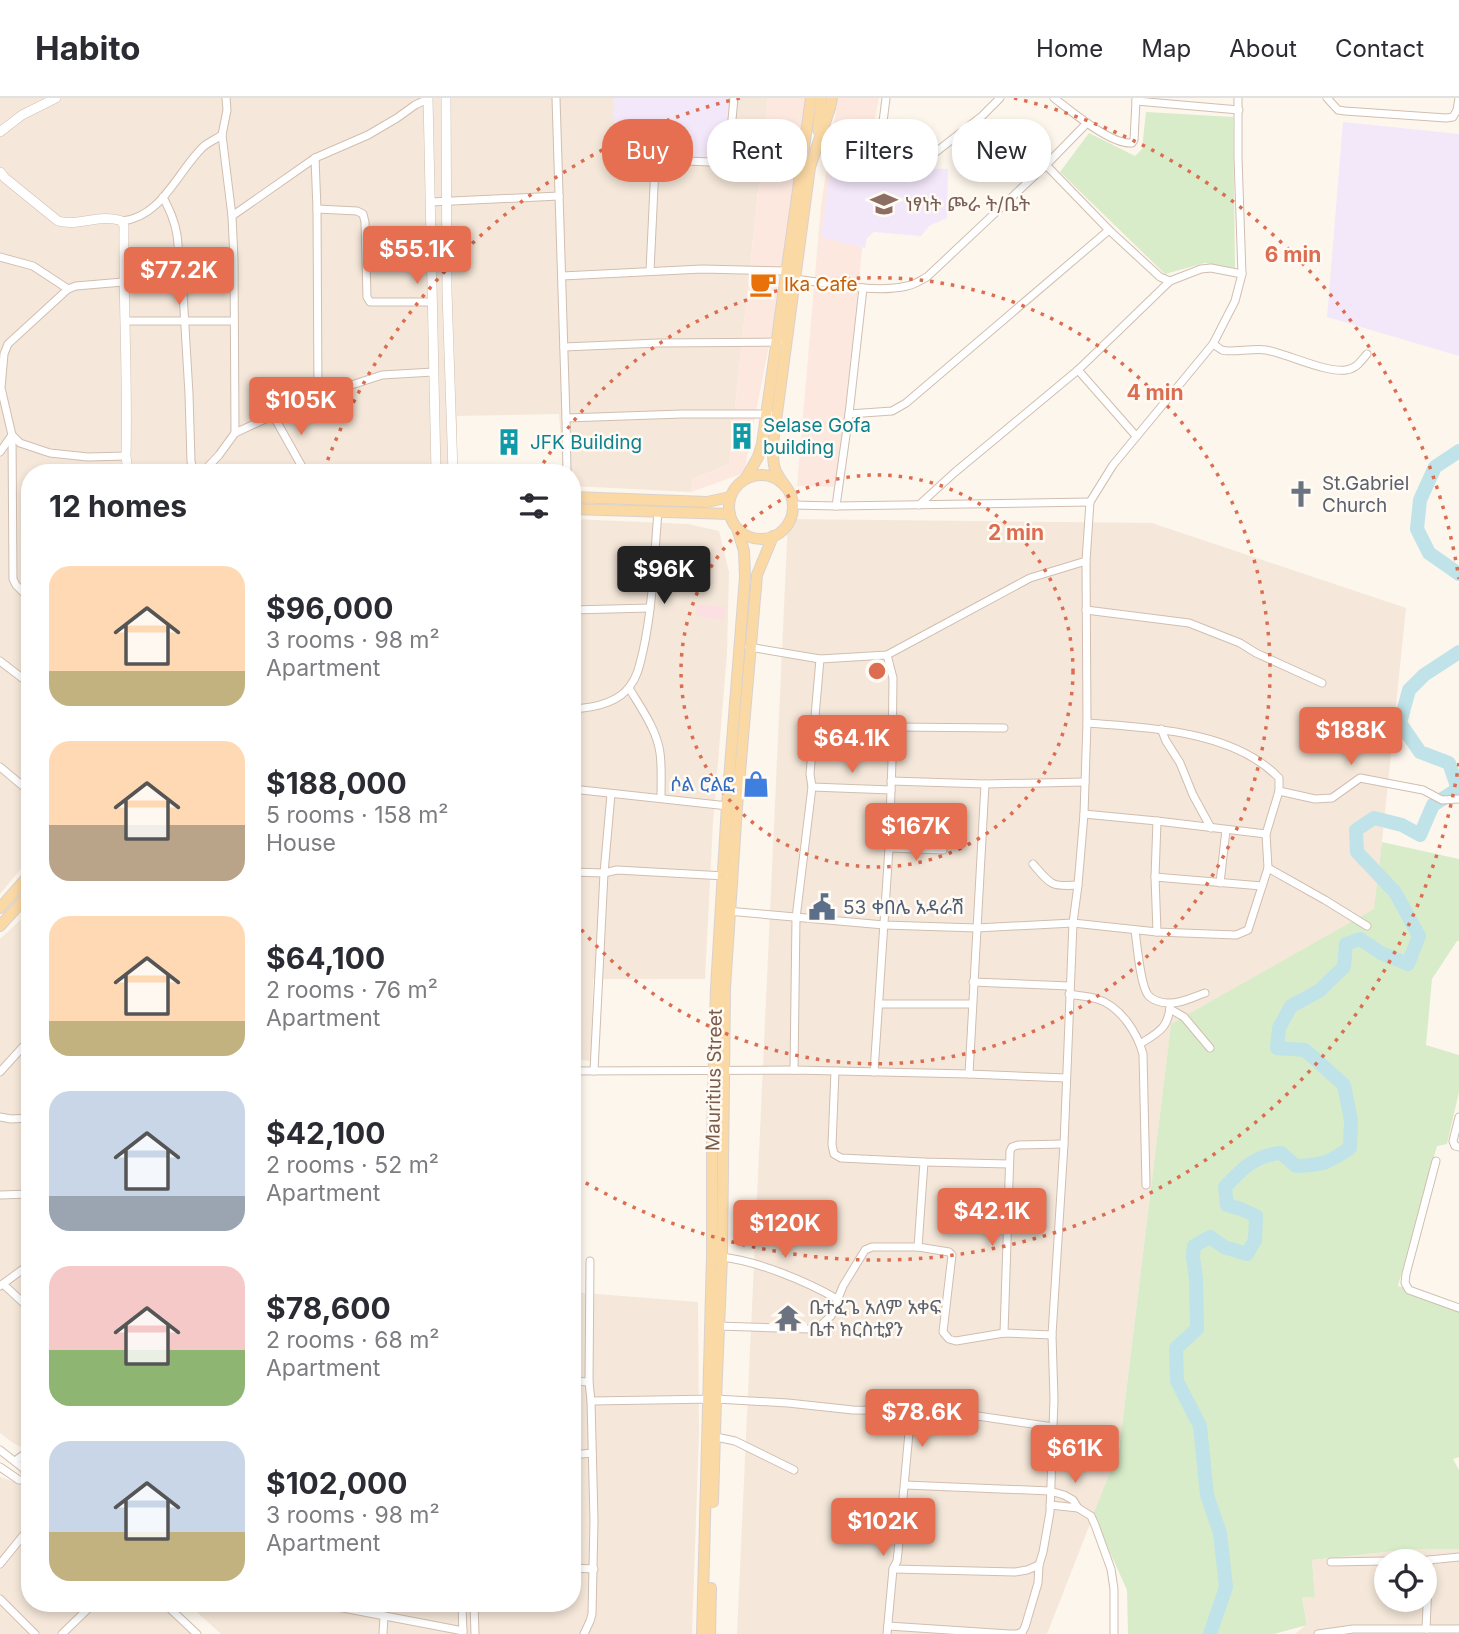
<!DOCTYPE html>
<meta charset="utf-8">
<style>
body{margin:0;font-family:Inter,"Noto Sans Ethiopic",sans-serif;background:#f7f7f7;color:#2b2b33;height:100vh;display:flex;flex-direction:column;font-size:26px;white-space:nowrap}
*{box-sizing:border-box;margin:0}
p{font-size:23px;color:#7c7c81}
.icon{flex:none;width:38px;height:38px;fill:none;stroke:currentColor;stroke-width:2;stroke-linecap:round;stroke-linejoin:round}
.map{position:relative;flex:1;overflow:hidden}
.details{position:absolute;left:21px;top:366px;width:560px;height:1148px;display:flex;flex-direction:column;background:#fff;border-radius:28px;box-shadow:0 4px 10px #0003}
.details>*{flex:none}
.top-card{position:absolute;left:602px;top:21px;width:665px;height:63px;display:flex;gap:14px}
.buttons{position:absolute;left:1374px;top:1451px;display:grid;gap:14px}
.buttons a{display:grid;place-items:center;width:63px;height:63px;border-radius:50%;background:#fff;box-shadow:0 4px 10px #0003;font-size:35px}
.price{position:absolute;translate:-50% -60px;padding:0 16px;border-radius:7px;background:#e76f51;color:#fff;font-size:23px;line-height:46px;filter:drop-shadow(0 2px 4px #0008)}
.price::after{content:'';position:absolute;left:50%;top:42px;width:21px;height:16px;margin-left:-10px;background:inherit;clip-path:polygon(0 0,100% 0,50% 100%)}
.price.on{background:#222;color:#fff}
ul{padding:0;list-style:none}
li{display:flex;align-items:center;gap:21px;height:175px;padding:0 28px}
li span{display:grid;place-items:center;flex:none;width:196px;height:140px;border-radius:21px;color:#555}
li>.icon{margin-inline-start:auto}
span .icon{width:84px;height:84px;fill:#fffc;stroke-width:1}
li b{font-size:30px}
h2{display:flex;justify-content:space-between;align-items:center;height:84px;padding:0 28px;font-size:30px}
.tag{padding:0 24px;border-radius:28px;background:#fff;box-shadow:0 4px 10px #0003;font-size:24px;line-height:63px}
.tag.on{background:#e76f51;color:#fff}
header{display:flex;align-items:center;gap:42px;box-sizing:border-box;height:98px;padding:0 35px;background:#fff;border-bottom:2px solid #e1e1e2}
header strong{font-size:33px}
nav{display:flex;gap:38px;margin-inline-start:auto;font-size:24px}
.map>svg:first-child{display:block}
.residential{fill:#f5e8da;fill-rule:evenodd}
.commercial{fill:#fde8e0}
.education{fill:#f3e8fa}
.medical{fill:#fbdfe3}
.green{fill:#d8ecc9}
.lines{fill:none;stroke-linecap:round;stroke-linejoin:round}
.river{stroke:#bfe3e8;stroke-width:14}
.minor-casing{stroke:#d1beb0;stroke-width:9}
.tertiary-casing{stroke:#d1beb0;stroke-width:10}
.primary-casing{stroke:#dad1cd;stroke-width:12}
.minor{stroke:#fff;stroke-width:7}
.tertiary{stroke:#fff;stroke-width:9}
.primary{stroke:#fbd9a5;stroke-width:10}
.ring{fill:none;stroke:#dc6d51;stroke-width:3.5;stroke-dasharray:3.5 7}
.labels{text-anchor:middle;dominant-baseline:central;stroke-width:5;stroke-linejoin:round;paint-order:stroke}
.education-label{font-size:19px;fill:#785e54;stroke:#fffaf3;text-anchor:start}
.food-label{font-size:19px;fill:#c56008;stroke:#fffaf3;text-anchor:start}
.culture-label{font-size:19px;fill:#0d838f;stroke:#fffaf3;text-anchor:start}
.worship-label{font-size:19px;fill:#5b616d;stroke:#fffaf3;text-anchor:start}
.shop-label{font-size:19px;fill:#366cbe;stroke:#fffaf3;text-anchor:end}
.service-label{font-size:19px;fill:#4e5e75;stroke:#fffaf3;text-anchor:start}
.street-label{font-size:19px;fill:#7a5c4d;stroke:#fffaf3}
.centre{fill:#dc6d51;stroke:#fffaf3;stroke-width:3.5}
.ring-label{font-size:21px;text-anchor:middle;font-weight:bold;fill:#dc6d51;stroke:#fffaf3;stroke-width:5;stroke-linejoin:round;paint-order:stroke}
</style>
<header>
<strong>Habito</strong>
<nav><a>Home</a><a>Map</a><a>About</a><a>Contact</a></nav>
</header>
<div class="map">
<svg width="1459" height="1536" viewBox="0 0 1459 1536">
<rect width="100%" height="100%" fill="#fdf6ec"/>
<!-- residential -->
<g class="residential">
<path d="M0,0h768l-39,366 -36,15 -2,13 -119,-6v-14h-9l-4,-58 -102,2 -1,56h-426v386l-30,36z"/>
<path d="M572,421l116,5 31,7 10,41 -2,81 -14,170 -8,156h-112l-1,82 -20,-2z"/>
<path d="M788,421l364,4 254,85 -31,301 -204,116 -52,425 -72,184h-310z"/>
<path d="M30,813v540l-17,-8 -13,-10v-494z"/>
<path d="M572,1194l126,10 1,131 -7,201h-471l-34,-31h385z"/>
<path d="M0,1379l30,10v116h129l33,31h-192z"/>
<path d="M1413,1451h46v85h-164l12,-10 -5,-28 13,1 -3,-37zM1386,1463h38v39h-38z"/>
</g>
<!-- commercial -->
<g class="commercial">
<path d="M768,0h39l-24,176 -39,199 -53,19 2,-13 36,-15z"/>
<path d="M838,0h41l-6,31 -33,358 -43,-1 24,-281z"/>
</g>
<!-- education -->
<g class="education">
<path d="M613,0h116l-3,54 -5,6 -52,-3 -12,1 -7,7 -35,-2z"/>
<path d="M1343,24l116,12v222l-132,-39z"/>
<path d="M834,45l44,6 2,18 68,2 -1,49 -18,8 -8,10 -47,-4 -7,6 -2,10 -44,-11z"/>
</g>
<!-- medical -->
<path class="medical" d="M697,506l28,3 -1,13 -28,-5z"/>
<!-- green -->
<g class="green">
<path d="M1146,14l87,5 2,151 -30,-5 -40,11 -105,-102 29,-39 46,23 7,-7z"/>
<path d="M1382,744l77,17v82h-2l-25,38 -6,66 33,10v37l-12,52 -10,2 -39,140 61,19v152l-6,2 6,11v79h-46l-101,11 3,37h-13l5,28 -33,9h-146l-1,-44 -34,-75 26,-65 52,-426 203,-115z"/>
</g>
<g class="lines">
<!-- river -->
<g class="river">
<path d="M1459,353l-24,16 -15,33 -3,29 12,24 30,21"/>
<path d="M1210,1536l16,-47 -6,-54 -13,-38 -7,-69 -23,-45 -1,-33 21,-19 -1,-50 -3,-22 1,-11 16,-9 14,10 23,7 8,-14 1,-24 -15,-7 -14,-4 -2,-18c17,-18 30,-32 56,-34l15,13c27,-1 32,-3 54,-18l1,-28 -7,-35 -39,-35 -28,-2 2,-20 12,-22 28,-15 25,-24 2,-23 14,-5 21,14 27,11 11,-28 -24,-44 -38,-40 -1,-22 18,-12 28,7 18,10 13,-30 25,-16 -9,-26 -29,-11 -20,-29 9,-33 15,-15 35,-23"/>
</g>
<defs>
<g id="minor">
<path d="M226,0l1,12 -5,25 10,81 2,44 1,173"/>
<path d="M556,0l10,320 1,54"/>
<path d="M886,0l-7,56 3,6 4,3 28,-1 13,-3 55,-43 18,-18"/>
<path d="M1054,0c17,13 57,47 78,45l2,-3 2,-39"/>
<path d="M1327,0l11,12 7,1 101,7 7,-1 4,-7 2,-12"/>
<path d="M1136,1v2l103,9"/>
<path d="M315,60l2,51 1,187"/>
<path d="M728,65l6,-65"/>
<path d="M1046,67l63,65 51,47 10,4 31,-12 10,-1 31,6"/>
<path d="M163,99c6,12 12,24 14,38 3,20 0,39 6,58l6,101 2,67 2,11"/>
<path d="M431,104l128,-6"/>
<path d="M317,111l40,2 6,3 2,8 2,75 3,5h62"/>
<path d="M232,118l83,-58 53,-23 29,-17 18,-13 13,-6"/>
<path d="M122,123c40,-4 55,-49 81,-74 6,-5 13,-8 19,-12"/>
<path d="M0,159l33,9 35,23"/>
<path d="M650,173l5,-105 2,-4 5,-2 143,6"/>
<path d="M562,178l140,-7 86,2"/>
<path d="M792,181c36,3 79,15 115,7 7,-1 14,-6 20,-9l119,-112 41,-42"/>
<path d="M125,223h109"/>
<path d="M1213,246c1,0 8,6 9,6 6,3 33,-2 44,0 22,4 60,23 80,20 10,-1 15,-9 21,-16"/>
<path d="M564,249l94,-4 123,-1"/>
<path d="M1078,272l58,66"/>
<path d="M849,316l43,-3 14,-8 203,-173"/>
<path d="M273,317l32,57"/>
<path d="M566,320l116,-4h87"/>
<path d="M0,354l12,-17 8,8 30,10 38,4 38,-1"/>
<path d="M203,374l16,-17 16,-22 56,-26 27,-11 64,-21 51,-3"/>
<path d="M793,407l43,1 254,-4"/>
<path d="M919,407l35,-32 124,-103 92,-89"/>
<path d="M836,408l13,-92 14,-126"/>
<path d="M30,501l-14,-14 -3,-6 -1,-144 -11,-47 3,-34 4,-10 60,-55 8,-3 47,-4"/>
<path d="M572,512l78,-2"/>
<path d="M1086,512l103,13 51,20 16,10 66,30"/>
<path d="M749,549l71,12 67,-4 143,-77 56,-17"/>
<path d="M0,563l30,23"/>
<path d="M629,590c12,20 28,42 31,65 2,15 1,30 1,45"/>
<path d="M572,611c20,-1 46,-6 58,-23 8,-10 10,-23 13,-35 10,-45 11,-93 15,-139"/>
<path d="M893,629l111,1"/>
<path d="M1161,631l5,12 14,22 13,32 18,33"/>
<path d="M0,669l30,25"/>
<path d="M891,683l94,3 100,-2"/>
<path d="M812,689l79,3"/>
<path d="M572,691l156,17"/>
<path d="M1279,693l36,8 17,-1 28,-20 63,12 19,10 17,-1"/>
<path d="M1084,716l73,7 -2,56 2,55"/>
<path d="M1157,723l109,13"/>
<path d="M889,750l54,2"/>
<path d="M1033,766c18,21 18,23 45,21"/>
<path d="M1268,770l57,32 42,26"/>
<path d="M572,774l32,1 13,-3 108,6"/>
<path d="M1155,779l107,9"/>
<path d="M1220,785l6,-53"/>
<path d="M727,813l157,14 93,3 96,-5 84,9 79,3 12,-5 20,-62 -2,-34 13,-43v-13c-46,-48 -130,-50 -192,-55"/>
<path d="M1135,832c2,14 5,54 13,65 4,5 13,8 20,8 12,1 25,-6 37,-10"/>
<path d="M973,884l96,4"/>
<path d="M1069,896c9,2 19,2 28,5 23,7 40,33 46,55l3,131"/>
<path d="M879,906h93"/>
<path d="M1170,911l14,8 26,31"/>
<path d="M1140,946c17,-11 28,-15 30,-37"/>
<path d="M794,972l2,-152 16,-131 -2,-13 10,-115"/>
<path d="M572,973l222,-1 175,4 97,4"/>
<path d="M594,973l10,-198 7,-79"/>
<path d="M835,973l-3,74 2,9 7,4 83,4 85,2"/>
<path d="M0,974l30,-33"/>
<path d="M874,974l15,-224 3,-87 1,-83 -6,-23"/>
<path d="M969,976l16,-290"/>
<path d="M0,1019l11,2 19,-1"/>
<path d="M1459,1019l-6,24 2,5 4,1"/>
<path d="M1436,1063l-30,113 -1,9 4,7 50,18"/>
<path d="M0,1097l30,-1"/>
<path d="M918,1149l6,-85"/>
<path d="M722,1159c35,4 84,24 115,42"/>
<path d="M3,1186l27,25"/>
<path d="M0,1188l30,-22"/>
<path d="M719,1228l91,3 10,-3 11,-10 12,-30 22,-36 7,-3h46l31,5 3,3 -9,77 6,7 7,2 48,-8 48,2 12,-191 9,-221 5,-38 6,-71 3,-91 -1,-162 4,-59 23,-37 100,-121 22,-43 7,-27 -4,-116v-60"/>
<path d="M1004,1235l6,-182 2,-4 6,-2 46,-1"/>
<path d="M572,1283l17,1"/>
<path d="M591,1303l125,-2 72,4 65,7 90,1 110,16"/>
<path d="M711,1338l24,5 59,29"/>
<path d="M0,1352l23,18 7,13"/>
<path d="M572,1357l20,-2"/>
<path d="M15,1363l15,-11"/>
<path d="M0,1369l19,13h10"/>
<path d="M905,1387l145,6 14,4 9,5 5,8 13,8 4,9 16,44 3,20v45"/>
<path d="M1050,1407l28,3"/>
<path d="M1390,1463l39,-1 30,-3"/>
<path d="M1331,1464l55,-1"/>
<path d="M0,1466l30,-37"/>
<path d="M572,1470l22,1"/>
<path d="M893,1471l122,3 12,-2 12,-5"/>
<path d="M0,1501l35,35"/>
<path d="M164,1505l33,31"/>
<path d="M317,1505l146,28"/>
<path d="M462,1505l1,31"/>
<path d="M474,1505l1,31"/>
<path d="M888,1528l121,8h8l5,-2"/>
<path d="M1426,1531l3,-69"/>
<path d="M62,1536l32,-31"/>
<path d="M383,1536l1,-18"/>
<path d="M584,1536l6,-13 2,-7 2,-93 -3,-120 -2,-19 1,-121"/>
<path d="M887,1536l6,-65 4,-8 1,-9 13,-141"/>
<path d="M1021,1536l4,-7 13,-44 1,-18 4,-13 7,-40 4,-113 -2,-64"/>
<path d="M1318,1536l35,-5h106"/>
</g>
<g id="tertiary">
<path d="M428,0l8,374"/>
<path d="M446,0l1,194 6,180"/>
<path d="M0,34l22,-17 34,-17"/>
<path d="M0,74l5,6 53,43c21,6 42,-8 64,0l2,5c-1,76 4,153 2,230l2,16"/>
</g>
<g id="primary">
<path d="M818,32l3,-32"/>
<circle cx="761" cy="409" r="32"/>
<path d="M746,380l12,-21 4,-13 49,-346"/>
<path d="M786,389c-14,-19 -13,-21 -13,-44l37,-276 20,-59 2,-10"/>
<path d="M572,399l135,5 23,-5"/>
<path d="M572,411l158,5"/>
<path d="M0,810l30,-34"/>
<path d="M0,828l30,-33"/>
<path d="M713,1404l3,-103 6,-142 3,-269 12,-181 20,-232 16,-39"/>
<path d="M702,1536l10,-378v-113l4,-155 11,-183 18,-228 -1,-26 -7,-23"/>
<path d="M710,1536l1,-46"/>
</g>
</defs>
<!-- minor casing -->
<use href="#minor" class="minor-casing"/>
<!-- tertiary casing -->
<use href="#tertiary" class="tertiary-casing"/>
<!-- primary casing -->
<use href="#primary" class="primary-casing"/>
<!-- minor -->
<use href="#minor" class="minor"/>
<!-- tertiary -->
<use href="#tertiary" class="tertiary"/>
<!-- primary -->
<use href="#primary" class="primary"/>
</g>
<!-- distance rings -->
<g class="ring">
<circle cx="877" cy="573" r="196"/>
<path d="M538 374A393 393 0 1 1 574 823"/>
<path d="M1459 665A589 589 0 0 1 574 1078M324 372A589 589 0 0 1 740 0M1014 0A589 589 0 0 1 1459 481"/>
</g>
<!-- icons -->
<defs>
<symbol id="school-bare" viewBox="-9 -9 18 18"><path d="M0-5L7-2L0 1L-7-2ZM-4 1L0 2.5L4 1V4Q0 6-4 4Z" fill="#8d6e63" stroke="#fffaf3" stroke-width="2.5" paint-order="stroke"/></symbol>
<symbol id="cafe-bare" viewBox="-9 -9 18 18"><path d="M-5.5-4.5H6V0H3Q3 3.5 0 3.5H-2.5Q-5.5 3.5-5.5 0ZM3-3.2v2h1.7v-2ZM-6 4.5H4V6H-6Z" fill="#e8710a" stroke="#fffaf3" stroke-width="2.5" paint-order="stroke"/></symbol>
<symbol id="building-bare" viewBox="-9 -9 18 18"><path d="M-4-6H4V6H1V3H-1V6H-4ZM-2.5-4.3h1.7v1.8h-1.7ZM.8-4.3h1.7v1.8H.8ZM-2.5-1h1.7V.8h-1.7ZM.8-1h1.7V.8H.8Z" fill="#0f9aa8" stroke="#fffaf3" stroke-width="2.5" paint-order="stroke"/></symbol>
<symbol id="church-bare" viewBox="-9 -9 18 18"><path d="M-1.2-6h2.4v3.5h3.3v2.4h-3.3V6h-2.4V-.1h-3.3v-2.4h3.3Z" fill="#6b7280" stroke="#fffaf3" stroke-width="2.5" paint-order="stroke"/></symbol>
<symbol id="shop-bare" viewBox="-9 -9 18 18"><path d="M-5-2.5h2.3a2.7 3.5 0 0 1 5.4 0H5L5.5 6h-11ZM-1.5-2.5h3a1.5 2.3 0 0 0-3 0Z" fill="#3f7fe0" stroke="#fffaf3" stroke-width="2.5" paint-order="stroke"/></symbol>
<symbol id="civic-bare" viewBox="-9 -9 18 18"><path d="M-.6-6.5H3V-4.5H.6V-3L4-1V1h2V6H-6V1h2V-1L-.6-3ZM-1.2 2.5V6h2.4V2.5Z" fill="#5c6f8a" stroke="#fffaf3" stroke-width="2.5" paint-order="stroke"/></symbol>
<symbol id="temple-bare" viewBox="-9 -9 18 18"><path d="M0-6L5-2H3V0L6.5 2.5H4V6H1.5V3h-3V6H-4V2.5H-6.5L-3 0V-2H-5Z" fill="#6b7280" stroke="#fffaf3" stroke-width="2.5" paint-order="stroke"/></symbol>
</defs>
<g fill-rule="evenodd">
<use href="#school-bare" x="865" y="87" width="38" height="38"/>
<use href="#cafe-bare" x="744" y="167" width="38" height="38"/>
<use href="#building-bare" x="723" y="319" width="38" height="38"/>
<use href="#building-bare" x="490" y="325" width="38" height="38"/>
<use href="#church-bare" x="1282" y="377" width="38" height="38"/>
<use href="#shop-bare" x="737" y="667" width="38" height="38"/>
<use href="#civic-bare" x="803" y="790" width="38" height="38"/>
<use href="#temple-bare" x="769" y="1201" width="38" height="38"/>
</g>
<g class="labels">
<!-- education labels -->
<g class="education-label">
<text x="905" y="106">ነፃነት ጮራ ት/ቤት</text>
</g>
<!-- food labels -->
<g class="food-label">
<text x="784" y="186">Ika Cafe</text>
</g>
<!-- culture labels -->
<g class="culture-label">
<text x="763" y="327">Selase Gofa<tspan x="763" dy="22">building</tspan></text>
<text x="530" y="344">JFK Building</text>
</g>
<!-- worship labels -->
<g class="worship-label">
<text x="1322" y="385">St.Gabriel<tspan x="1322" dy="22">Church</tspan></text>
<text x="809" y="1209">ቤተፈጌ አለም አቀፍ<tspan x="809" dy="22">ቤተ ክርስቲያን</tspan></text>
</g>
<!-- shop labels -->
<g class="shop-label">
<text x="735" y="686">ሶል ሮልፎ</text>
</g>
<!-- service labels -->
<g class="service-label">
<text x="843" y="809">53 ቀበሌ አዳራሽ</text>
</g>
<!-- street labels -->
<g class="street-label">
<text transform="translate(714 982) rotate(-89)">Mauritius Street</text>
</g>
</g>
<circle cx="877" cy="573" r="10" class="centre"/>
<g class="ring-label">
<text x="1293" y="164">6 min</text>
<text x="1155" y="302">4 min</text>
<text x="1016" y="442">2 min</text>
</g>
</svg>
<div class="buttons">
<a><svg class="icon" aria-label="locate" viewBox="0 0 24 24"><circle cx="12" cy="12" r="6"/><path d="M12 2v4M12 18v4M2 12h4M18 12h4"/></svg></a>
</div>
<b class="price" style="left:417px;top:188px">$55.1K</b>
<b class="price" style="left:179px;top:209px">$77.2K</b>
<b class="price" style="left:301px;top:339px">$105K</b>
<b class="price on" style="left:664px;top:508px">$96K</b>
<b class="price" style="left:1351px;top:669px">$188K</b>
<b class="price" style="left:852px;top:677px">$64.1K</b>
<b class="price" style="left:916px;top:765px">$167K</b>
<b class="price" style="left:992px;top:1150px">$42.1K</b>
<b class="price" style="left:785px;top:1162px">$120K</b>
<b class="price" style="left:922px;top:1351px">$78.6K</b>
<b class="price" style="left:1075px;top:1387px">$61K</b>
<b class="price" style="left:883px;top:1460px">$102K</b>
<div class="top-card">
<a class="tag on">Buy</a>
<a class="tag">Rent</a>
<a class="tag">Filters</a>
<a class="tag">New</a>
</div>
<section class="details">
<h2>12 homes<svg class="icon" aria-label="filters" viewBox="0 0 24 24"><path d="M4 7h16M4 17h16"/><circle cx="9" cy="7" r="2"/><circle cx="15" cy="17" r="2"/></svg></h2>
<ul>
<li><span style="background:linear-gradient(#ffd9b3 75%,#c2b280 0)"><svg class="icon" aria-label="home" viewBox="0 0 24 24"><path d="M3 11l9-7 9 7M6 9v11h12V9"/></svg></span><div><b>$96,000</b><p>3 rooms · 98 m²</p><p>Apartment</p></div></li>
<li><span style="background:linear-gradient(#ffd9b3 60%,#b9a48a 0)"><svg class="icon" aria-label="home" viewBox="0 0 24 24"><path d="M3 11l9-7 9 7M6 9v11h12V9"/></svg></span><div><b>$188,000</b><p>5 rooms · 158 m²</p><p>House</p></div></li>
<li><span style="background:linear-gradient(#ffd9b3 75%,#c2b280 0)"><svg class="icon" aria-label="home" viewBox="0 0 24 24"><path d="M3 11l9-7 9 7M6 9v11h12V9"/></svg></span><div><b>$64,100</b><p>2 rooms · 76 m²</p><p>Apartment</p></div></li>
<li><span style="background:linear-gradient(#c9d6e8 75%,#9aa5b1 0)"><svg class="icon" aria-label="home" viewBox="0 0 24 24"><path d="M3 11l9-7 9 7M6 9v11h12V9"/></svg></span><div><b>$42,100</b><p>2 rooms · 52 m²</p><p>Apartment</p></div></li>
<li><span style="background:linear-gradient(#f6c9c9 60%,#8fb573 0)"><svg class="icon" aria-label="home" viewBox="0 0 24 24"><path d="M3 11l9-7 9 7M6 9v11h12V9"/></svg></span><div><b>$78,600</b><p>2 rooms · 68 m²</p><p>Apartment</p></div></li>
<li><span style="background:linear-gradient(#c9d6e8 65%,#c2b280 0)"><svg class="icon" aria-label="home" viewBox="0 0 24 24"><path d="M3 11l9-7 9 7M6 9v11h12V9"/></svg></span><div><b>$102,000</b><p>3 rooms · 98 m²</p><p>Apartment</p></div></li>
</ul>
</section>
</div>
